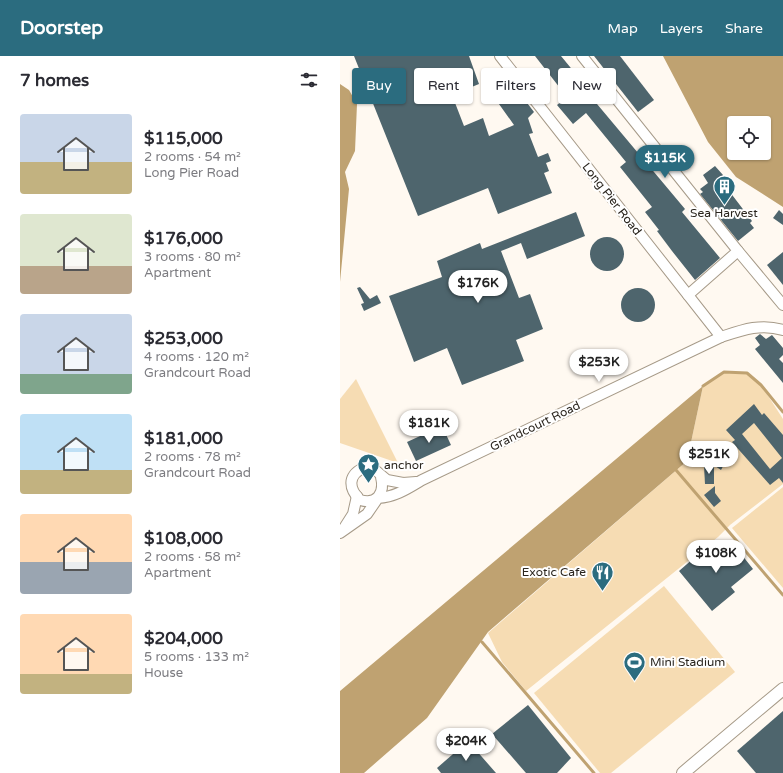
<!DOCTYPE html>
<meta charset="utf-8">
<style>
body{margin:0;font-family:"Varela Round",sans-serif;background:#f2f2f3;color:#2b2b33;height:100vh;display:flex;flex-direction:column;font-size:15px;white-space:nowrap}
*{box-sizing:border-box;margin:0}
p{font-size:13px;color:#7c7c81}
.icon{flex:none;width:22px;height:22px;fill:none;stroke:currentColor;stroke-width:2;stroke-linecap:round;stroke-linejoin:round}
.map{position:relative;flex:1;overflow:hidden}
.side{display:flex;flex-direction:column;background:#fff;width:340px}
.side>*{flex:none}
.hud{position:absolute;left:12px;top:12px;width:371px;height:36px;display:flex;gap:8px}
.controls{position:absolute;left:387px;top:60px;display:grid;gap:8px}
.controls a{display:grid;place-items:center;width:44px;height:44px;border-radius:4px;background:#fff;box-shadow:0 1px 3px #0004;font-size:20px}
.price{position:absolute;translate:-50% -34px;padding:0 9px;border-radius:14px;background:#fff;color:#222;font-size:13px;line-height:26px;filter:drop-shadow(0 1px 2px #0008)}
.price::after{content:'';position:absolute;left:50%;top:24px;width:12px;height:9px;margin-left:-6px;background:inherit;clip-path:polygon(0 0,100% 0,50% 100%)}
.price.on{background:#2b6c7f;color:#fff}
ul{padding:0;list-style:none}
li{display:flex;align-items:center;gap:12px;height:100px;padding:0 20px}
li span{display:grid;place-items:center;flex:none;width:112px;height:80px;border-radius:4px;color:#555}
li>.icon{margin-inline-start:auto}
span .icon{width:48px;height:48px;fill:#fffc;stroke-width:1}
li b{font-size:17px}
h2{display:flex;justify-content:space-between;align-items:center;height:48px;padding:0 20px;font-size:17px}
.tag{padding:0 14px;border-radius:4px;background:#fff;box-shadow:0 1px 3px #0004;font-size:14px;line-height:36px}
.tag.on{background:#2b6c7f;color:#fff}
header{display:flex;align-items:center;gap:24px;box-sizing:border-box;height:56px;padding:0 20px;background:#2b6c7f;color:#fff}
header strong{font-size:19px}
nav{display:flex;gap:22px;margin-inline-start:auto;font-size:14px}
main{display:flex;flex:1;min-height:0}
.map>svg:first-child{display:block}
.green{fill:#f6dcb3}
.water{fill:#bfa271;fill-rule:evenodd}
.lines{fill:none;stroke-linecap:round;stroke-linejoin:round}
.stream{stroke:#bfa271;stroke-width:3}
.building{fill:#4e656d;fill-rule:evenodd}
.minor-casing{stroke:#a69a88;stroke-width:12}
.major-casing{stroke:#a69a88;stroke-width:14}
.minor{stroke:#fff;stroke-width:10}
.major{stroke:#fff;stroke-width:12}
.labels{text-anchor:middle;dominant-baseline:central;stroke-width:4;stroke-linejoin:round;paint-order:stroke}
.street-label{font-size:12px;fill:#2a251e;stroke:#fff}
.poi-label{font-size:12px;fill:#2a251e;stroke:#fff;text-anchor:start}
</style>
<header>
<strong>Doorstep</strong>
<nav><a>Map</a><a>Layers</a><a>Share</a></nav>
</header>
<main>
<section class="side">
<h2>7 homes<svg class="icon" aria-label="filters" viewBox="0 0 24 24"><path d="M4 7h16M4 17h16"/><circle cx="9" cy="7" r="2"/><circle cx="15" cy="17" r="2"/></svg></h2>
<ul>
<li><span style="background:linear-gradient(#c9d6e8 60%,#c2b280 0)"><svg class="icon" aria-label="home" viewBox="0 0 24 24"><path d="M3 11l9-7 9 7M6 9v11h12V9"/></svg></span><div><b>$115,000</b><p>2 rooms · 54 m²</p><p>Long Pier Road</p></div></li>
<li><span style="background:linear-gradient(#dfe7d0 65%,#b9a48a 0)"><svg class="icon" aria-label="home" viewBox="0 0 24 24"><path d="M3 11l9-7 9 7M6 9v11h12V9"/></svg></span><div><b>$176,000</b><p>3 rooms · 80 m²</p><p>Apartment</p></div></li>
<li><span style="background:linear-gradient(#c9d6e8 75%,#7fa58c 0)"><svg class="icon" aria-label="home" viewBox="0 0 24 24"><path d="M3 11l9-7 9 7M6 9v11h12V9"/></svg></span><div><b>$253,000</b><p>4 rooms · 120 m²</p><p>Grandcourt Road</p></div></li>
<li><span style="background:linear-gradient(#bfe0f5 70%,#c2b280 0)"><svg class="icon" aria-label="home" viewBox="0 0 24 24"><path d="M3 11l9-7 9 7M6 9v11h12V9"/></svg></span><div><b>$181,000</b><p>2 rooms · 78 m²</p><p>Grandcourt Road</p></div></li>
<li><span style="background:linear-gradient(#ffd9b3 60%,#9aa5b1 0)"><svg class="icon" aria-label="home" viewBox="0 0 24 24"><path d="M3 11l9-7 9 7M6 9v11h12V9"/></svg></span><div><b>$108,000</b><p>2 rooms · 58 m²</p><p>Apartment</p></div></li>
<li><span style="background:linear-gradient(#ffd9b3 75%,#c2b280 0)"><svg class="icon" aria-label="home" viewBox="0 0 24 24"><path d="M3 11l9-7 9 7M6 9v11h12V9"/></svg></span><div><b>$204,000</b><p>5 rooms · 133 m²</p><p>House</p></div></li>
</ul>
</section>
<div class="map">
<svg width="443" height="717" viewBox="0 0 443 717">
<rect width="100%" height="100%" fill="#fff9f1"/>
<!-- green -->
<g class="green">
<path d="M384,316l23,1 14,12 22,34v65l-53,41 -12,12 -192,154 -24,-29 -14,-29 199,-172 16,-75z"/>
<path d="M16,323l42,84 -58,-20v-44z"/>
<path d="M443,431v101l-51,-60z"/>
<path d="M324,530l71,86 -124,101h-11l-66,-80z"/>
</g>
<!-- water -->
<g class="water">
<path d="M323,0h120v151l-47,-30 -28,-35zM394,67h30v30h-30z"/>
<path d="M0,28l9,6 8,14 -2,47 -10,21 4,17 -9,93z"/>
<path d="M363,330l-16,75 -199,171 -61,86 -63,55h-24v-82z"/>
</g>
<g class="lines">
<!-- stream -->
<g class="stream">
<path d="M363,330l21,-14 23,1 14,12 22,27"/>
<path d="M336,414l107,125"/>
<path d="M142,586l112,131"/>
</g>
</g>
<!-- building -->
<g class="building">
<path d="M14,0h115l10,28 -27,11 12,31 19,-8 6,18 25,-11 -25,-35 9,-7 15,19 8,-7 13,17 -6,6 5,15 -4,1 9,23 10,-4 3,8 -5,2 3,8 -5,2 8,20 -54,21 -10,-26 -70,28z"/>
<path d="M195,0h26l23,28 4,-4 15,19 -6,5 88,105 -3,3 38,46 -25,22 -23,-29 -15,-20 2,-1 -14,-18 7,-5 -32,-40 6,-5 -40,-49 -13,11 -16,-19 10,-8z"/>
<path d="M254,0h26l34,44 -16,12z"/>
<path d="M375,110l8,9 -3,4 32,42 -2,2 4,5 -16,13 -38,-47 3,-2 -3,-3 8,-6 -5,-8z"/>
<path d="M439,154l4,4v11l-10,-7z"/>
<path d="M236,156l9,24 -58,23 -6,-16 -20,8 18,47 11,-4 13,35 -27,11 8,21 -62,24 -15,-37 -33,14 -25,-66 53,-19 -5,-16 43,-18 2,6z"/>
<circle cx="267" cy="198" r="17"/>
<path d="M443,196v33l-16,-20z"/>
<path d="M20,231l10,12 7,-4 4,8 -17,8 -3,-7 3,-1 -7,-15z"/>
<circle cx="298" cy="249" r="17"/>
<path d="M420,278l6,5 6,-4 11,13v7l-4,4 4,4v20l-28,-34 5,-4 -5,-7z"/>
<path d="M414,348l8,11 2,-2 19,22v48l-4,-5 -9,7 -38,-43 3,-2 -9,-10zM414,367l28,35 -12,11 -28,-35z"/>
<path d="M102,370l9,19 -35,16 -9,-19z"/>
<path d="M379,398l8,5 -6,11 -9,-6z"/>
<path d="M364,410l10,1v17h-9z"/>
<path d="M375,430v7l6,8 -7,6 -10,-12z"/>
<path d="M390,484l23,29 -22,18 4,5 -23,19 -33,-40 23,-20 6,7z"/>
<path d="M188,649l43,53 -14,15h-31l-34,-39z"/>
<path d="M443,655v62h-27l-19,-22z"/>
<path d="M128,685l28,32h-55l-4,-5z"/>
</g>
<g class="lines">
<defs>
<g id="minor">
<path d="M160,0l221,281"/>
<path d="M242,0l156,195 -50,44"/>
<path d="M398,195l45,54"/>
<path d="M41,421c4,16 -4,28 -21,23 -11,-11 -13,-24 3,-32l11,1 13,11 16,3 13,-1"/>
<path d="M4,472l9,-14 4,-18"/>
<path d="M0,477l27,-19 11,-16c17,-1 29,-9 44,-18l299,-143c21,-7 40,-14 62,-7"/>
</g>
<path id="major" d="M343,717l100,-84"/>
</defs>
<!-- minor casing -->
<use href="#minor" class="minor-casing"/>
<!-- major casing -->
<use href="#major" class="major-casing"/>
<!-- minor -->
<use href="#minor" class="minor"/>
<!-- major -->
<use href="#major" class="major"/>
</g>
<!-- icons -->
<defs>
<symbol id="building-pin" viewBox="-11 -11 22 30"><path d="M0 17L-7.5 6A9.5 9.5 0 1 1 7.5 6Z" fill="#2b6c7f" stroke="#fff"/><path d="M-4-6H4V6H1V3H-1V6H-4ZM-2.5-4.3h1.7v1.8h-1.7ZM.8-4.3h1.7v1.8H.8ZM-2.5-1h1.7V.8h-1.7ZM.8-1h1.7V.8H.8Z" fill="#fff"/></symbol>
<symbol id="sight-pin" viewBox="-11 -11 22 30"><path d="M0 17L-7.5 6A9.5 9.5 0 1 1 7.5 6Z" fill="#2b6c7f" stroke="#fff"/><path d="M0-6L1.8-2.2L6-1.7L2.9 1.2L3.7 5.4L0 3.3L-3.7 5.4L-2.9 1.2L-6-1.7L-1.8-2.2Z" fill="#fff"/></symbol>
<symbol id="restaurant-pin" viewBox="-11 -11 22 30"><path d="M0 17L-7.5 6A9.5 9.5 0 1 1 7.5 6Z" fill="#2b6c7f" stroke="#fff"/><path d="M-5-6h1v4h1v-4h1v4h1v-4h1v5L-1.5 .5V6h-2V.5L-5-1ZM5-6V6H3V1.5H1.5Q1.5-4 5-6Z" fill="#fff"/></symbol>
<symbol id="stadium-pin" viewBox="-11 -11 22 30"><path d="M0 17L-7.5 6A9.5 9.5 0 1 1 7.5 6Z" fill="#2b6c7f" stroke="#fff"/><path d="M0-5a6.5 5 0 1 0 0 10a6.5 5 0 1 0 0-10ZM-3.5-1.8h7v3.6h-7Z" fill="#fff"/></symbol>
</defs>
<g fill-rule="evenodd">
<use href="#building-pin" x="372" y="118" width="25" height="34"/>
<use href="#sight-pin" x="16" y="396" width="25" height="34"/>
<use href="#restaurant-pin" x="250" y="504" width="25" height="34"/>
<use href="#stadium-pin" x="282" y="594" width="25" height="34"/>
</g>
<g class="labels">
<!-- street labels -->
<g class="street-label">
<text transform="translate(272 143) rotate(52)">Long Pier Road</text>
<text transform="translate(195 370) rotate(-26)">Grandcourt Road</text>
</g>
<!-- poi labels -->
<g class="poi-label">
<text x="384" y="157" text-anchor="middle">Sea Harvest</text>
<text x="44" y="409">anchor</text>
<text x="246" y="516" text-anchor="end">Exotic Cafe</text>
<text x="310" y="606">Mini Stadium</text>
</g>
</g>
</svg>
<div class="controls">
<a><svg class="icon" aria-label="locate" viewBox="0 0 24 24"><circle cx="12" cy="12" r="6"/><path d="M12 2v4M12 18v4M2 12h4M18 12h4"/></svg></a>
</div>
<b class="price on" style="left:325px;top:123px">$115K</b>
<b class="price" style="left:138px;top:248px">$176K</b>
<b class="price" style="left:259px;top:327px">$253K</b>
<b class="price" style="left:89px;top:388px">$181K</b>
<b class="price" style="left:369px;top:419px">$251K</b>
<b class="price" style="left:376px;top:518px">$108K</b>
<b class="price" style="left:126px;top:706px">$204K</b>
<div class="hud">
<a class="tag on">Buy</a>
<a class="tag">Rent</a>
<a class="tag">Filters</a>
<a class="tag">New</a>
</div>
</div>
</main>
